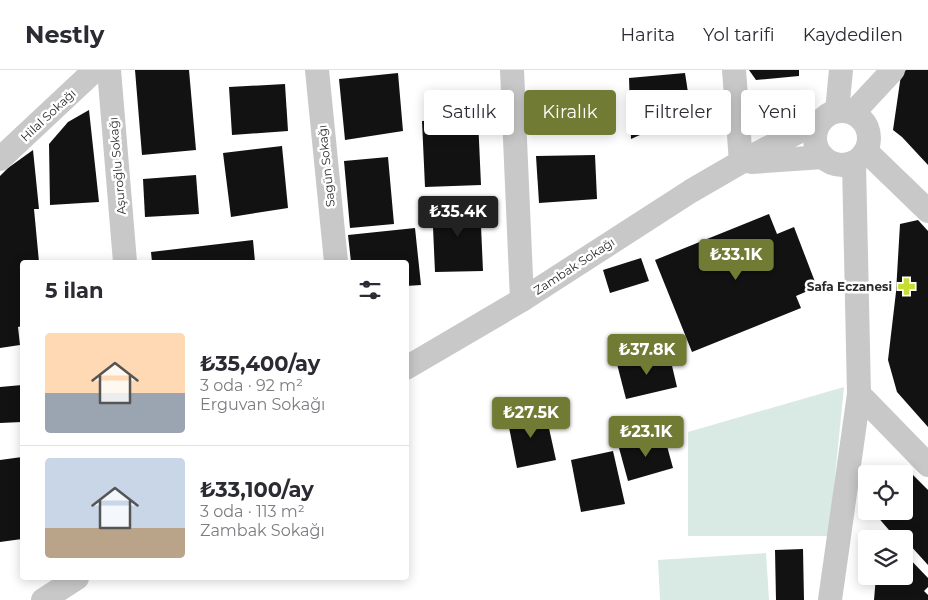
<!DOCTYPE html>
<html lang="tr">
<meta charset="utf-8">
<style>
body{margin:0;font-family:Montserrat,sans-serif;background:#f2f2f3;color:#2b2b33;height:100vh;display:flex;flex-direction:column;font-size:19px;white-space:nowrap}
*{box-sizing:border-box;margin:0}
p{font-size:16px;color:#7c7c81}
.icon{flex:none;width:28px;height:28px;fill:none;stroke:currentColor;stroke-width:2;stroke-linecap:round;stroke-linejoin:round}
.map{position:relative;flex:1;overflow:hidden}
.side{position:absolute;left:20px;top:190px;width:389px;height:320px;display:flex;flex-direction:column;background:#fff;border-radius:5px;box-shadow:0 2px 12px #0003}
.side>*{flex:none}
.guide{position:absolute;left:424px;top:20px;width:429px;height:45px;display:flex;gap:10px}
.fabs{position:absolute;left:858px;top:395px;display:grid;gap:10px}
.fabs a{display:grid;place-items:center;width:55px;height:55px;border-radius:5px;background:#fff;box-shadow:0 2px 12px #0003;font-size:25px}
.price{position:absolute;translate:-50% -42px;padding:0 11px;border-radius:5px;background:#717b33;color:#fff;font-size:16px;line-height:32px;filter:drop-shadow(0 1px 2px #0008)}
.price::after{content:'';position:absolute;left:50%;top:30px;width:15px;height:11px;margin-left:-8px;background:inherit;clip-path:polygon(0 0,100% 0,50% 100%)}
.price.selected{background:#222;color:#fff}
ul{padding:0;list-style:none}
li{display:flex;align-items:center;gap:15px;height:125px;padding:0 25px}
li+li{border-top:1px solid #e1e1e2}
li span{display:grid;place-items:center;flex:none;width:140px;height:100px;border-radius:5px;color:#555}
li>.icon{margin-inline-start:auto}
span .icon{width:60px;height:60px;fill:#fffc;stroke-width:1}
li b{font-size:21px}
h2{display:flex;justify-content:space-between;align-items:center;height:60px;padding:0 25px;font-size:21px}
.chip{padding:0 18px;border-radius:5px;background:#fff;box-shadow:0 2px 12px #0003;font-size:18px;line-height:45px}
.chip.selected{background:#717b33;color:#fff}
header{display:flex;align-items:center;gap:30px;box-sizing:border-box;height:70px;padding:0 25px;background:#fff;border-bottom:1px solid #e1e1e2}
header strong{font-size:24px}
nav{display:flex;gap:28px;margin-inline-start:auto;font-size:18px}
.map>svg:first-child{display:block}
.green{fill:#d9e9e4}
.building{fill:#121212}
.lines{fill:none;stroke-linecap:round;stroke-linejoin:round}
.street{stroke:#c8c8c8;stroke-width:24}
.labels{text-anchor:middle;dominant-baseline:central;stroke-width:5;stroke-linejoin:round;paint-order:stroke}
.street-label{font-size:12px;fill:#2b2b2b;stroke:#fff}
.poi-label{font-size:12px;font-weight:bold;fill:#2b2b2b;stroke:#fff;text-anchor:end}
</style>
<header>
<strong>Nestly</strong>
<nav><a>Harita</a><a>Yol tarifi</a><a>Kaydedilen</a></nav>
</header>
<div class="map">
<svg width="928" height="530" viewBox="0 0 928 530">
<rect width="100%" height="100%" fill="#fff"/>
<!-- green -->
<g class="green">
<path d="M844,317l-15,149h-141v-104z"/>
<path d="M766,483l3,47h-109l-2,-40z"/>
</g>
<!-- building -->
<g class="building">
<path d="M135,0h54l7,80 -54,5z"/>
<path d="M749,0h50v6l-43,4z"/>
<path d="M906,0h22v95l-26,-28 -9,-7 8,-55z"/>
<path d="M398,3l5,58 -58,9 -6,-61z"/>
<path d="M685,3l6,39 -60,27 -2,-61z"/>
<path d="M285,14l3,47 -56,4 -3,-48z"/>
<path d="M89,40l10,92 -49,3 -1,-61 19,-22z"/>
<path d="M478,49l3,66 -56,2 -3,-66z"/>
<path d="M282,76l6,62 -57,9 -8,-64z"/>
<path d="M33,80l6,59h-5l5,53h-17v64l-4,1 2,18 -20,3v-172l8,-8z"/>
<path d="M595,85l2,44 -58,4 -3,-47z"/>
<path d="M388,87l6,67 -44,4 -6,-67z"/>
<path d="M196,105l3,39 -54,3 -2,-38z"/>
<path d="M480,133l3,68 -48,1 -3,-67z"/>
<path d="M769,144l8,20 17,-7 23,60 -21,9 5,12 -109,44 -37,-92z"/>
<path d="M918,150l10,11v196l-31,-35 -9,-32 8,-68 4,-68z"/>
<path d="M415,158l6,57 -15,1v-24h-55l-3,-27z"/>
<path d="M253,170l2,22h-103l-1,-10z"/>
<path d="M641,188l8,23 -39,12 -7,-23z"/>
<path d="M669,283l8,34 -51,12 -9,-35z"/>
<path d="M22,315v37l-22,1v-36z"/>
<path d="M545,340l11,50 -39,8 -10,-51z"/>
<path d="M664,365l9,33 -45,13 -9,-33z"/>
<path d="M613,381l12,53 -44,8 -10,-52z"/>
<path d="M22,387v82l-22,3v-82z"/>
<path d="M904,396l24,24v75l-29,-32 -4,4 -19,-22 2,-4h26v-37h-6z"/>
<path d="M803,479l1,51h-28l-1,-50z"/>
<path d="M904,483l24,25v9l-4,4 4,4v5h-54l2,-24h28z"/>
</g>
<g class="lines">
<!-- street -->
<g class="street">
<path d="M109,0l16,192"/>
<path d="M317,0l19,192"/>
<path d="M512,0l10,230"/>
<path d="M734,0l7,92"/>
<path d="M837,41l4,-41"/>
<circle cx="842" cy="68" r="27"/>
<path d="M853,43l40,-43"/>
<path d="M866,81l62,60"/>
<path d="M0,89l95,-89"/>
<path d="M751,92l72,-5"/>
<path d="M406,298l116,-68 169,-109 50,-29 80,-42"/>
<path d="M859,324l69,71"/>
<path d="M43,530l34,-22"/>
<path d="M830,530l29,-206 -5,-231"/>
</g>
</g>
<!-- icons -->
<defs>
<symbol id="pharmacy-bare" viewBox="-9 -9 18 18"><path d="M-2-6h4v4h4v4h-4v4h-4v-4h-4v-4h4Z" fill="#c7dc34" stroke="#fff" stroke-width="2.5" paint-order="stroke"/></symbol>
</defs>
<g fill-rule="evenodd">
<use href="#pharmacy-bare" x="894" y="204" width="25" height="25"/>
</g>
<g class="labels">
<!-- street labels -->
<g class="street-label">
<text transform="translate(48 45) rotate(-43)">Hilal Sokağı</text>
<text transform="translate(117 96) rotate(-95)">Aşuroğlu Sokağı</text>
<text transform="translate(326 96) rotate(-96)">Sagün Sokağı</text>
<text transform="translate(574 196) rotate(-33)">Zambak Sokağı</text>
</g>
<!-- poi labels -->
<g class="poi-label">
<text x="892" y="216">Safa Eczanesi</text>
</g>
</g>
</svg>
<div class="fabs">
<a><svg class="icon" aria-label="locate" viewBox="0 0 24 24"><circle cx="12" cy="12" r="6"/><path d="M12 2v4M12 18v4M2 12h4M18 12h4"/></svg></a>
<a><svg class="icon" aria-label="layers" viewBox="0 0 24 24"><path d="M12 4l9 5-9 5-9-5zM3 14l9 5 9-5"/></svg></a>
</div>
<b class="price selected" style="left:458px;top:168px">₺35.4K</b>
<b class="price" style="left:736px;top:211px">₺33.1K</b>
<b class="price" style="left:647px;top:306px">₺37.8K</b>
<b class="price" style="left:531px;top:369px">₺27.5K</b>
<b class="price" style="left:646px;top:388px">₺23.1K</b>
<div class="guide">
<a class="chip">Satılık</a>
<a class="chip selected">Kiralık</a>
<a class="chip">Filtreler</a>
<a class="chip">Yeni</a>
</div>
<section class="side">
<h2>5 ilan<svg class="icon" aria-label="filters" viewBox="0 0 24 24"><path d="M4 7h16M4 17h16"/><circle cx="9" cy="7" r="2"/><circle cx="15" cy="17" r="2"/></svg></h2>
<ul>
<li><span style="background:linear-gradient(#ffd9b3 60%,#9aa5b1 0)"><svg class="icon" aria-label="home" viewBox="0 0 24 24"><path d="M3 11l9-7 9 7M6 9v11h12V9"/></svg></span><div><b>₺35,400/ay</b><p>3 oda · 92 m²</p><p>Erguvan Sokağı</p></div></li>
<li><span style="background:linear-gradient(#c9d6e8 70%,#b9a48a 0)"><svg class="icon" aria-label="home" viewBox="0 0 24 24"><path d="M3 11l9-7 9 7M6 9v11h12V9"/></svg></span><div><b>₺33,100/ay</b><p>3 oda · 113 m²</p><p>Zambak Sokağı</p></div></li>
</ul>
</section>
</div>
